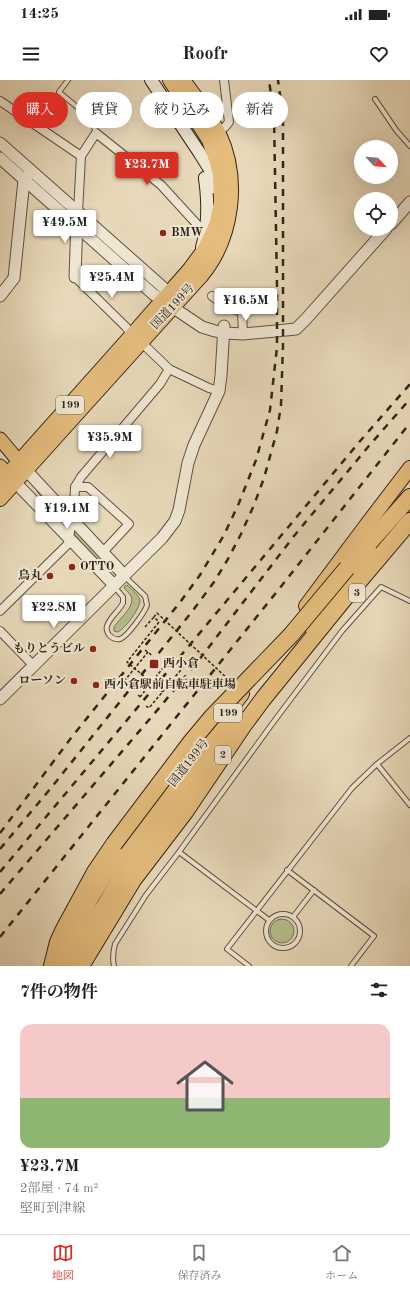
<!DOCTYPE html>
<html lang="ja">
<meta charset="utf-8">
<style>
body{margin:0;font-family:"Old Standard TT","Noto Serif JP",serif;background:#f2f2f2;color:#222;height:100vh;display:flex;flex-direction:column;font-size:15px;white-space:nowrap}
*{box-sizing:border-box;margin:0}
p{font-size:13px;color:#767676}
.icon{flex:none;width:22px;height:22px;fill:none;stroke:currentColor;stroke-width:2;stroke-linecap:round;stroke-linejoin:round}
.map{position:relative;height:886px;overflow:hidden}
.drawer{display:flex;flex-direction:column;background:#fff;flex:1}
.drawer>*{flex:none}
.banner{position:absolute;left:12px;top:12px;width:386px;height:36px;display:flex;gap:8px}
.needle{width:26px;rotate:116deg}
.controls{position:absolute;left:354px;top:60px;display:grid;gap:8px}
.controls a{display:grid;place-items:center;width:44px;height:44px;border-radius:50%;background:#fff;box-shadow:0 4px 16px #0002;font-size:20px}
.price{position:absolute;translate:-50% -34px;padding:0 9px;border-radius:4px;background:#fff;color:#222;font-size:13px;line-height:26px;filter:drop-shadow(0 1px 2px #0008)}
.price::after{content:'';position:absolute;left:50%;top:24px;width:12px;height:9px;margin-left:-6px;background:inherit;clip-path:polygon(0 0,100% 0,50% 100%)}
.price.selected{background:#d93025;color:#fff}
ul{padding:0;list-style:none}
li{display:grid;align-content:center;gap:8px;height:212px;padding:0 20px}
li span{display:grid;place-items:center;height:124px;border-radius:12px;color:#555}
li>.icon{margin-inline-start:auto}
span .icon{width:72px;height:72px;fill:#fffc;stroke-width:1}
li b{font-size:17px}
h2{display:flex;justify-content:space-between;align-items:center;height:48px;padding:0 20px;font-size:17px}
.chip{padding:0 14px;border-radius:18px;background:#fff;box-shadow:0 4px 16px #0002;font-size:14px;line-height:36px}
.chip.selected{background:#d93025;color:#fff}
.status{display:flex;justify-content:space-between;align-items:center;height:28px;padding:0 20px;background:#fff;direction:ltr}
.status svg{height:11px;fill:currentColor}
header{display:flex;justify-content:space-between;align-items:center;height:52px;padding:0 20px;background:#fff;font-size:18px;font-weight:600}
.dock{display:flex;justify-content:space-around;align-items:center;height:56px;border-top:1px solid #e0e0e0;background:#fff;font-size:11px;color:#767676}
.dock a{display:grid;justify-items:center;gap:2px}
.dock .selected{color:#d93025}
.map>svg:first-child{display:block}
.green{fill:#b7be8e;stroke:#747252}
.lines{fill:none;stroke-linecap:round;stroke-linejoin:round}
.service-casing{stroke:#5f5240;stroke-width:6}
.minor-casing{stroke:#5f5240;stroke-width:10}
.tertiary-casing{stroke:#5f5240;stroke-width:13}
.secondary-casing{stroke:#322517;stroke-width:14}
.primary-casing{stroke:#322517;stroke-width:15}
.trunk-casing{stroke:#322517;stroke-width:16}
.motorway-casing{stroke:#322517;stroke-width:18}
.path{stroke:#322517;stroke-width:1.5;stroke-dasharray:3 2;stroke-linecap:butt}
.service{stroke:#efe6d2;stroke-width:4}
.minor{stroke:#efe6d2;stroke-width:8}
.tertiary{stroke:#efe6d2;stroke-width:11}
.secondary{stroke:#efe6d2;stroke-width:12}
.primary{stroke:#e4bc7c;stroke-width:13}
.trunk{stroke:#e4bc7c;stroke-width:14}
.motorway{stroke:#e4bc7c;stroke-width:16}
.rail{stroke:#322517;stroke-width:2.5;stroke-dasharray:7 7;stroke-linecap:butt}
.motorway-bridge-casing{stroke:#322517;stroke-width:18;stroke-linecap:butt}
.path-bridge{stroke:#322517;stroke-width:1.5;stroke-dasharray:3 2;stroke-linecap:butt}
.motorway-bridge{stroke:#e4bc7c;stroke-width:16}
.poi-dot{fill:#8f2418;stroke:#efe6d2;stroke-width:1.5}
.labels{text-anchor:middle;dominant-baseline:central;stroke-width:4;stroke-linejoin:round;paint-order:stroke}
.shield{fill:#efe6d2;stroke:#6b5f4f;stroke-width:1}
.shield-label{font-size:11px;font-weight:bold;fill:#322517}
.poi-label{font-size:12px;font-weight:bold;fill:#322517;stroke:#efe6d2;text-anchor:start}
.street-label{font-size:12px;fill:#322517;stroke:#efe6d2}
</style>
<div class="status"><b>14:25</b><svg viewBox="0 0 49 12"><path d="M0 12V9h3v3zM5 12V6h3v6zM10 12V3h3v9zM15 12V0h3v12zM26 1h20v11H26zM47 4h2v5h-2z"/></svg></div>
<header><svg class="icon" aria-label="menu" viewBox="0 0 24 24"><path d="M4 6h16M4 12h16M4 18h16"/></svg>Roofr<svg class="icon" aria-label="heart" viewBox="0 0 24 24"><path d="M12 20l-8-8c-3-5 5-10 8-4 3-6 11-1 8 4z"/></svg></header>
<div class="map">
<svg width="410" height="886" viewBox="0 0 410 886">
<rect width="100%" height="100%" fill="#e7d8b9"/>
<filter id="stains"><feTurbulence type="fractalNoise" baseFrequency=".005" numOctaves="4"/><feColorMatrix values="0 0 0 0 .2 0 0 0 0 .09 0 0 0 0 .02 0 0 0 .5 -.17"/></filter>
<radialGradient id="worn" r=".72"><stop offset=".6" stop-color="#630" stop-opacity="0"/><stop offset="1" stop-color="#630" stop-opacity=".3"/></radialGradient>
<!-- green -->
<g class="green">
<path d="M37,411h1l27,29h-2l-25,-27z"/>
<path d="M76,451l33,35 -1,2h-3l-18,-19 -12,-14 -1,-2z"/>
<path d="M127,505c4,4 11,9 13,15 1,7 -16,31 -23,32l-3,-1v-4c5,-8 22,-21 17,-31 -2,-3 -5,-6 -7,-8l1,-2z"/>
<circle cx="282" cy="851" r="12"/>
</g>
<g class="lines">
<defs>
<g id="service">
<path d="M68,0l-9,12 36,30 -1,5 2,6"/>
<path d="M375,19l21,31 14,16"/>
<path d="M114,506l9,11v6c-4,8 -13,14 -16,23 -1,3 0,6 2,9 3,3 7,5 11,4 7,-2 25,-27 27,-34l-2,-9 -21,-20"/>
<path d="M377,684l33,41"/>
<path d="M179,772l90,68"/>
<path d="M287,790l87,66 -23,30"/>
<circle cx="283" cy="851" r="17"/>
<path d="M293,837l21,-27"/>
<path d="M114,886c-2,-8 -1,-14 1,-22l31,-49 33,-43 93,-128 70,-93 39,-44 29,14"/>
<path d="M249,886l-22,-17 125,-161 25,-24 33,-26"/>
</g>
<g id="minor">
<path d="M0,21l81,55"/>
<path d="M215,54l10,-7 4,-5 -5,-42"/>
<path d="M78,132l3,-56 15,-23 65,52 44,48"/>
<path d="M75,197l51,50 6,8"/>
<path d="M212,216l12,9 18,7 1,22"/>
<path d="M141,262l28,27 40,19 10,3"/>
<path d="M75,407h13l41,37 -26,28"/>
<path d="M0,531l68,-67 6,-37 1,-20 6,-10 79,-93 9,-15"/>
<path d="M0,551l33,34"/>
</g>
<g id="tertiary">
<path d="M0,63l175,155"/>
<path d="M0,78l153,136 49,33 13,4 9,2 19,1 33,-3 20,-2 10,-10 80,-90"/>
<path d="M391,144l19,-22"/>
<path d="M75,197l2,-56"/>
<path d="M0,216l14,-18 10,-98 3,-4"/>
<path d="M26,390l98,105"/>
<path d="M15,402l99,103"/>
<path d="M0,619l162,-161 13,-17 4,-11 9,-47 6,-18 25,-54 2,-15 3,-50"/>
</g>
<g id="secondary">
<path d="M151,0l48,72 22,35c-9,2 -14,-2 -16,-9"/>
<path d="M202,167c7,-22 6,-47 3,-69"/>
</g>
<g id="primary">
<path d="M0,359l26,31"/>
<path d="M0,386l14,15"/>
</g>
<g id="trunk">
<path d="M0,403l132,-148 58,-66 14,-19 9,-18 4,-10 4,-20 -1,-27 -3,-13 -8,-22 -39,-60"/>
<path d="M0,419l201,-223c32,-38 39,-97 18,-142 -9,-19 -24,-37 -36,-54"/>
<path d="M306,526l62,-83 42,-55"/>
<path d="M311,547l59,-75"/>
<path d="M58,886l34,-69 14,-22 44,-61 92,-120"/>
<path d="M73,886l25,-51 22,-37 41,-57 79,-102"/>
</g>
<g id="motorway">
<path d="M347,488l63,-71"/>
<path d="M52,886l6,-24 6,-13 31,-57 19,-28"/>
<path d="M81,886l52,-86 52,-68 58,-86 20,-27 81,-100 66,-78"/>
</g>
</defs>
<!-- service casing -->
<use href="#service" class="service-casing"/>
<!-- minor casing -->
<use href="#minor" class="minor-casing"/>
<!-- tertiary casing -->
<use href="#tertiary" class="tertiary-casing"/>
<!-- secondary casing -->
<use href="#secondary" class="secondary-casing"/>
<!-- primary casing -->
<use href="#primary" class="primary-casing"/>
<!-- trunk casing -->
<use href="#trunk" class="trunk-casing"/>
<!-- motorway casing -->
<use href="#motorway" class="motorway-casing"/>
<!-- path -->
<g class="path">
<path d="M145,547l9,-10"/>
<path d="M145,570l8,6"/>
<path d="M169,578l3,3"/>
<path d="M119,603l7,6"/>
<path d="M121,605l27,-33"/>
<path d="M138,615l4,3"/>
<path d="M140,617l30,-38"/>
<path d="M146,626l3,2 36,-43 -3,-1"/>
</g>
<!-- service -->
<use href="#service" class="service"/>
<!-- minor -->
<use href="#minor" class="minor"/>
<!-- tertiary -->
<use href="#tertiary" class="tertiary"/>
<!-- secondary -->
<use href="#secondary" class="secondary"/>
<!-- primary -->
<use href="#primary" class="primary"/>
<!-- trunk -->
<use href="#trunk" class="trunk"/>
<!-- motorway -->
<use href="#motorway" class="motorway"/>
<!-- rail -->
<g class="rail">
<path d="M0,753l71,-95 110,-137 19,-26 24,-40 15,-32 17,-43 14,-50 7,-63v-61l-3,-169 -5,-37"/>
<path d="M0,769l51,-61 143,-179 20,-27 14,-23 13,-25 13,-29 10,-27 13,-47 4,-26 2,-60v-228l-5,-37"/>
<path d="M0,792l361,-432 49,-56"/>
<path d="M0,814l160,-187 42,-51 92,-120 74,-89 42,-48"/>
<path d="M0,857l283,-353 127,-161"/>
</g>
<defs>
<path id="motorway-bridge" d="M114,764l77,-102 20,-24 80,-83 56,-67"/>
</defs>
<!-- motorway-bridge casing -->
<use href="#motorway-bridge" class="motorway-bridge-casing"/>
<!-- path-bridge -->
<path class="path-bridge" d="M163,612l-36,-30 32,-40 -5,-5 3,-4 72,67"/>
<!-- motorway-bridge -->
<use href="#motorway-bridge" class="motorway-bridge"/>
</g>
<!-- markers -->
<g class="poi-dot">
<circle cx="163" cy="153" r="4"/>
<circle cx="72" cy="487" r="4"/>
<circle cx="50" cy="496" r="4"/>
<circle cx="93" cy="569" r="4"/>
<rect x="149" y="579" width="10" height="10" rx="2"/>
<circle cx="74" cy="601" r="4"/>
<circle cx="96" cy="605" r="4"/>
</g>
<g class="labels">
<!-- shield labels -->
<g class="shield">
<rect x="56" y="316" width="28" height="18" rx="3"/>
<rect x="349" y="504" width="16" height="18" rx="3"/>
<rect x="214" y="624" width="28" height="18" rx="3"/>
<rect x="215" y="666" width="16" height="18" rx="3"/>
</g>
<g class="shield-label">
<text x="70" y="325">199</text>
<text x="357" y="513">3</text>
<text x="228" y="633">199</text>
<text x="223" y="675">2</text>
</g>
<!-- poi labels -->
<g class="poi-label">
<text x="171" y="153">BMW</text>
<text x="80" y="487">OTTO</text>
<text x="42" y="496" text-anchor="end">鳥丸</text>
<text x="85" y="569" text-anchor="end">もりとうビル</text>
<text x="163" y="584">西小倉</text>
<text x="66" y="601" text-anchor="end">ローソン</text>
<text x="104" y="605">西小倉駅前自転車駐車場</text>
</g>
<!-- street labels -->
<g class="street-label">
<text transform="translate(173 227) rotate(-47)">国道199号</text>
<text transform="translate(189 683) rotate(-52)">国道199号</text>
</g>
</g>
<rect width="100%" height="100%" filter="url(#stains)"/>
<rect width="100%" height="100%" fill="url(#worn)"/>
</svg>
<div class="controls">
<a><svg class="needle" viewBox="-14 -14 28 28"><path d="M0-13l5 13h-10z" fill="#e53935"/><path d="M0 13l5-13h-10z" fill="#767676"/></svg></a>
<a><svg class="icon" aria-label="locate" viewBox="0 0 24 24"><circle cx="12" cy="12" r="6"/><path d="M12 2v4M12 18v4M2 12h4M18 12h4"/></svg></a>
</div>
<b class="price selected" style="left:147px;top:106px">¥23.7M</b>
<b class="price" style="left:65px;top:164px">¥49.5M</b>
<b class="price" style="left:112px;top:219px">¥25.4M</b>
<b class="price" style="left:246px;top:242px">¥16.5M</b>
<b class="price" style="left:110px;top:379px">¥35.9M</b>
<b class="price" style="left:67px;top:450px">¥19.1M</b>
<b class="price" style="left:54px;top:549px">¥22.8M</b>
<div class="banner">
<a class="chip selected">購入</a>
<a class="chip">賃貸</a>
<a class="chip">絞り込み</a>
<a class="chip">新着</a>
</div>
</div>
<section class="drawer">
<h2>7件の物件<svg class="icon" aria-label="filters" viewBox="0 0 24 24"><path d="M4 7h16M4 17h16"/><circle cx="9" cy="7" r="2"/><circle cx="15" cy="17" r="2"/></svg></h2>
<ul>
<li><span style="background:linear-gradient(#f6c9c9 60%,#8fb573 0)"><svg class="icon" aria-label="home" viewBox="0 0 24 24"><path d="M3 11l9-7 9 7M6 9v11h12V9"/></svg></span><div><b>¥23.7M</b><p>2部屋 · 74 m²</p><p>堅町到津線</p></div></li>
</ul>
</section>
<nav class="dock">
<a class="selected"><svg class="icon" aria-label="map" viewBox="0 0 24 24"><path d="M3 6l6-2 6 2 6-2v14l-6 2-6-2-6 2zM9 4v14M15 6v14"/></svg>地図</a>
<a><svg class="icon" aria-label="saved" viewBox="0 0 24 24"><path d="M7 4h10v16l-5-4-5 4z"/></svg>保存済み</a>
<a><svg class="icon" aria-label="home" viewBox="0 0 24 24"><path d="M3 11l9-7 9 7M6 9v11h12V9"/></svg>ホーム</a>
</nav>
